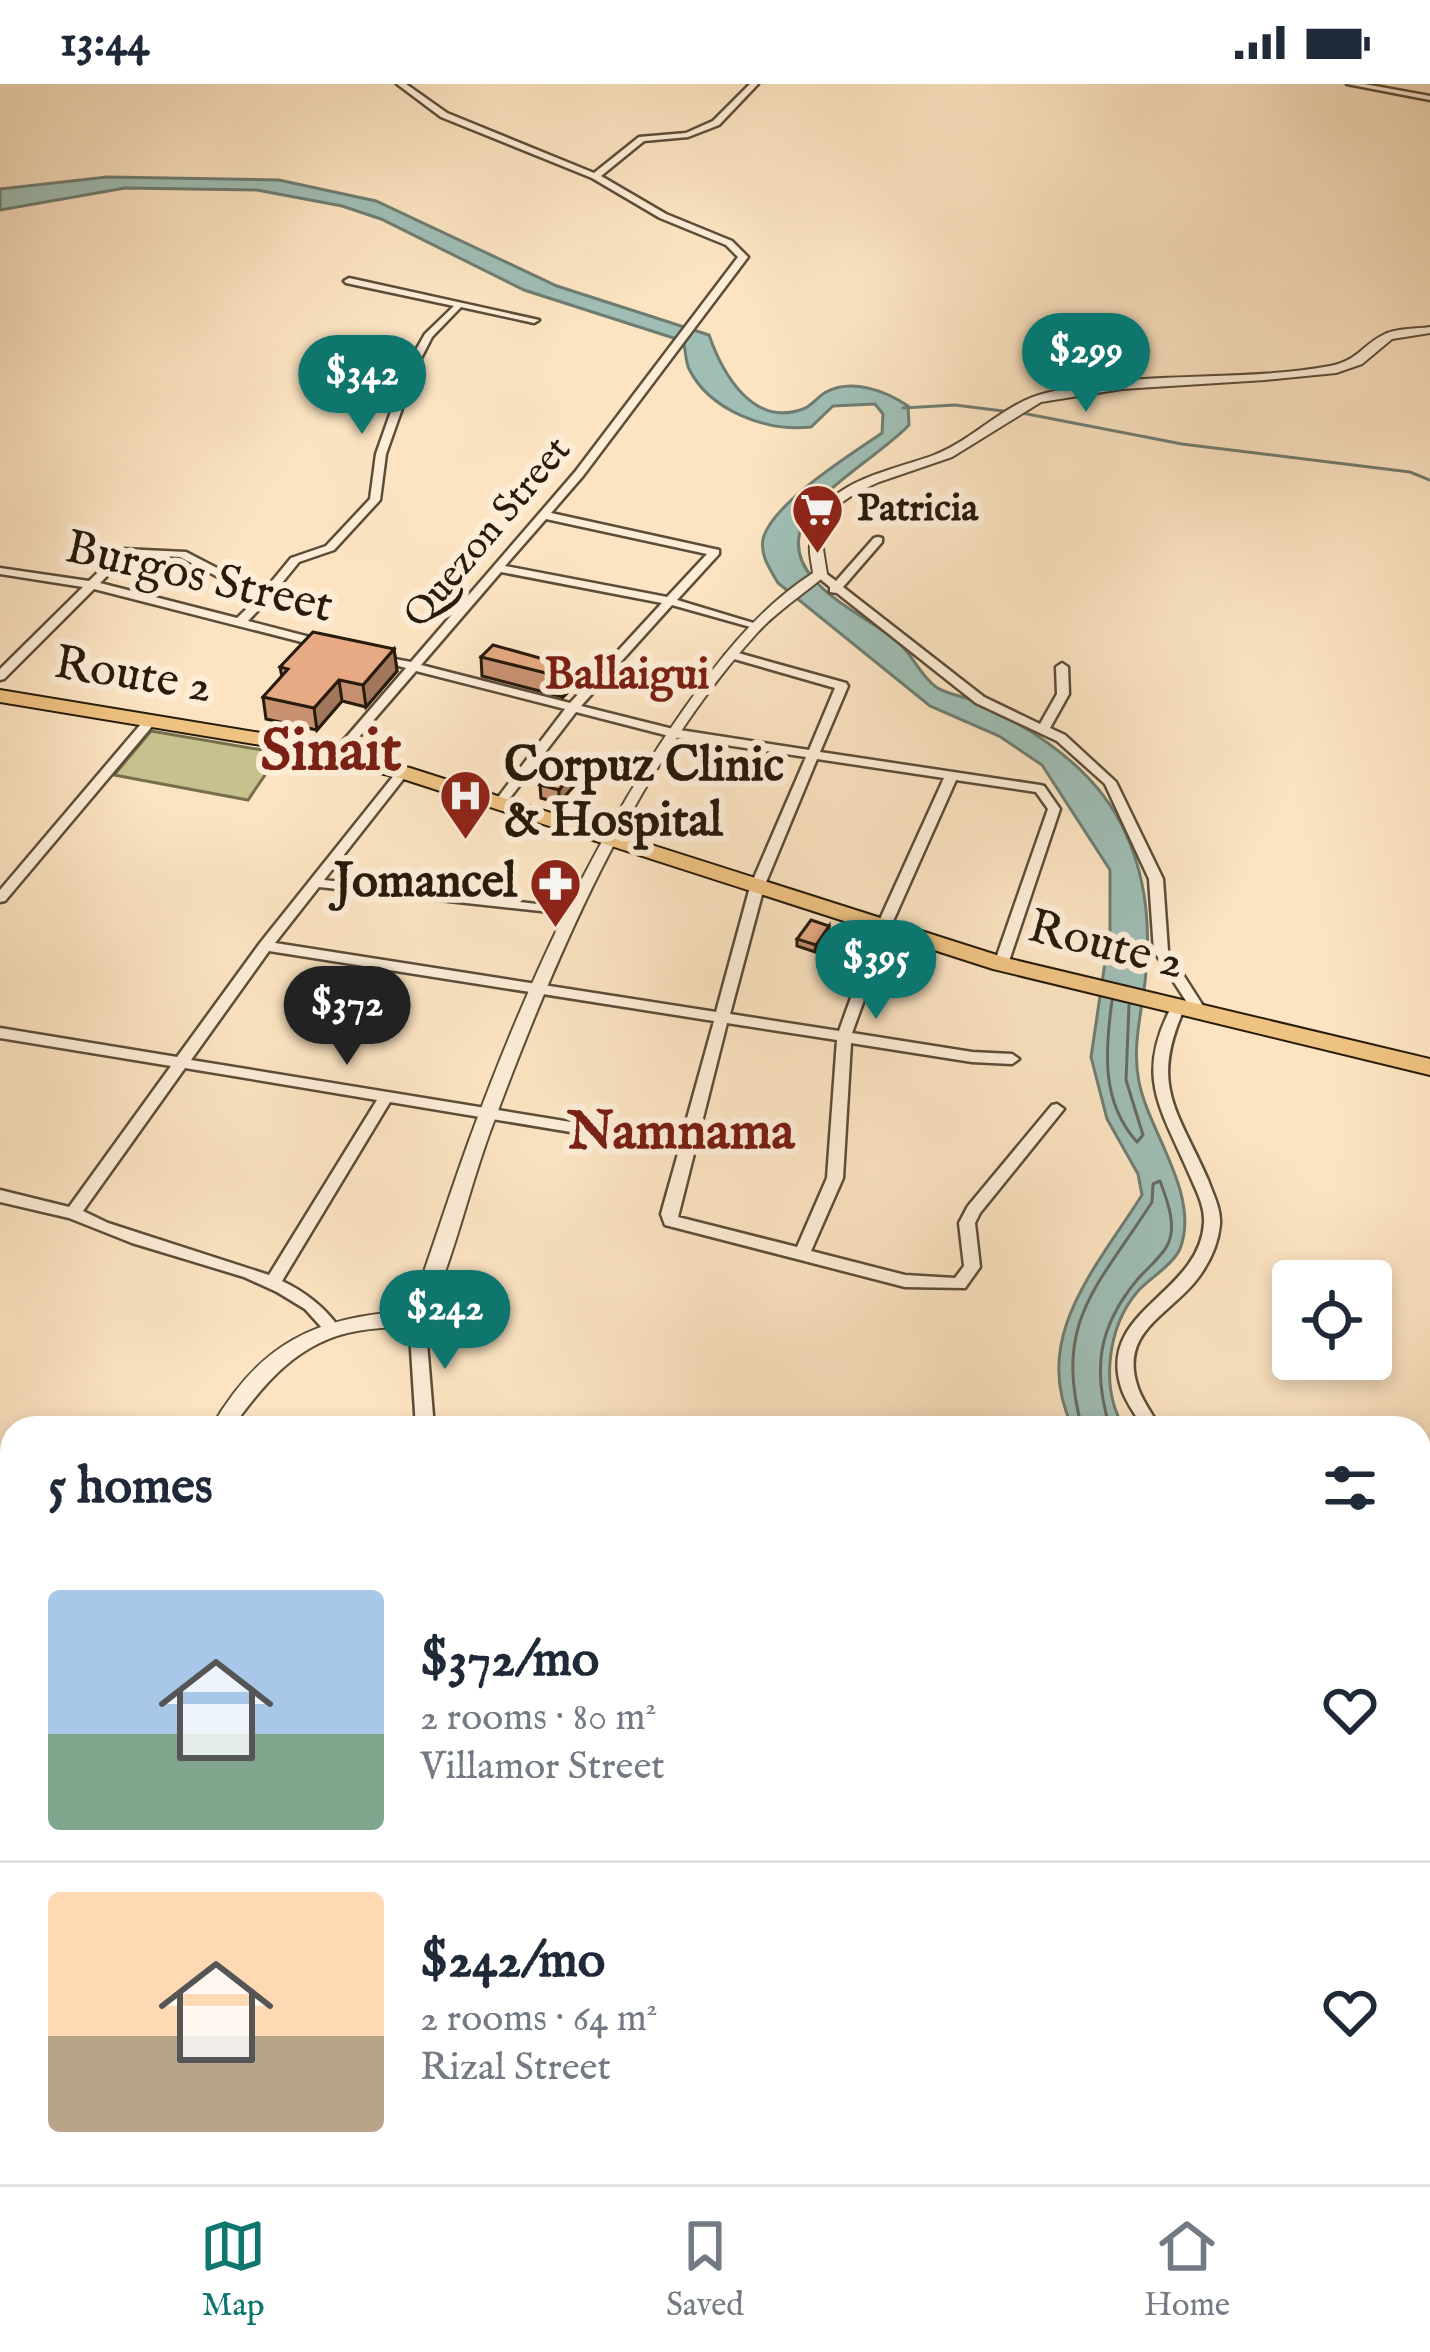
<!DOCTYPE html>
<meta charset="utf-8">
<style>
body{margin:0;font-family:"IM FELL English",serif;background:#f2f2f3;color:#1f2937;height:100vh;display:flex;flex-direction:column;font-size:45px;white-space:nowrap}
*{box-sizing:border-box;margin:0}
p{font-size:39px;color:#747a83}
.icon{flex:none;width:66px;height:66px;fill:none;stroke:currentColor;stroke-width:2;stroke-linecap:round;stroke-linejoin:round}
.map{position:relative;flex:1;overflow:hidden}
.side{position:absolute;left:0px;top:1332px;width:1431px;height:768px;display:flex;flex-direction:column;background:#fff;border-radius:36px 36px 0 0;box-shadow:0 6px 18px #0003}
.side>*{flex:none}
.buttons{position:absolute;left:1272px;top:1176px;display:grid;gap:24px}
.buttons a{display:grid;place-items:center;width:120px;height:120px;border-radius:12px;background:#fff;box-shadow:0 6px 18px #0003;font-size:60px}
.price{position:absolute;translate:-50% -102px;padding:0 27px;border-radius:42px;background:#0f766e;color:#fff;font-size:39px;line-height:78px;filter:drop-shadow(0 3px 6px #0008)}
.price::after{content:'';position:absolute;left:50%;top:72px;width:36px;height:27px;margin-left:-18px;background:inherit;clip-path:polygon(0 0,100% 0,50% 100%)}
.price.on{background:#222;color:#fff}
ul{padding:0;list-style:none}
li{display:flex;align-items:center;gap:36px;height:300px;padding:0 48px}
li+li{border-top:3px solid #e0e1e3}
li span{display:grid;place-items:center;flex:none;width:336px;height:240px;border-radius:12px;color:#555}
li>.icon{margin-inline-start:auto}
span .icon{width:144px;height:144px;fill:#fffc;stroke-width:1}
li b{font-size:51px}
h2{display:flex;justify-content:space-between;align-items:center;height:144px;padding:0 48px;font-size:51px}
.status{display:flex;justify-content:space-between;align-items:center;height:84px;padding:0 60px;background:#fff;direction:ltr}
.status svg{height:33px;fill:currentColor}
.tabs{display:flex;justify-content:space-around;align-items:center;height:168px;border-top:3px solid #e0e1e3;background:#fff;font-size:33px;color:#747a83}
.tabs a{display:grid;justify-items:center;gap:6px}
.tabs .on{color:#0f766e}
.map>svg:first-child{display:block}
.green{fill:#c6c28e;stroke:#766e4c;stroke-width:3}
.water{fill:#9fbeb5;stroke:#6f7d71;stroke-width:3}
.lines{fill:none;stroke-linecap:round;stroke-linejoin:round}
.shore{stroke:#636c60;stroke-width:3}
.stream{stroke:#6f7d71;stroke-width:3}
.minor-casing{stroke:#5c4d39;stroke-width:5}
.tertiary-casing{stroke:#5c4d39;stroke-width:4}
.trunk-casing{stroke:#271b0b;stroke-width:4}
.minor{fill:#fdedd7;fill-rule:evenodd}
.tertiary{fill:#fdedd7;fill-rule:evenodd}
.trunk{fill:#eec281;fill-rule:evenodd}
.wall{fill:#c89272;stroke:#271b0b;stroke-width:3}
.shaded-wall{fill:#a2775c;stroke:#271b0b;stroke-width:3}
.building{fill:#e8aa84;stroke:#271b0b;stroke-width:3}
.labels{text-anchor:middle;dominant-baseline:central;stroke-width:12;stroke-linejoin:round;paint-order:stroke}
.far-poi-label{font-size:39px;font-weight:bold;fill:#271b0b;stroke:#fdedd7;text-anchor:start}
.far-street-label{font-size:39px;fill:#271b0b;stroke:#fdedd7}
.far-quarter-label{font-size:45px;font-weight:bold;fill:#7a1f14;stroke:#fdedd7}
.street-label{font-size:48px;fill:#271b0b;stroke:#fdedd7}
.poi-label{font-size:48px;font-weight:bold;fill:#271b0b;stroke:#fdedd7;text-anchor:start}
.quarter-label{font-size:54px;font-weight:bold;fill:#7a1f14;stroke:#fdedd7}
.district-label{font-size:60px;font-weight:bold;fill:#7a1f14;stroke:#fdedd7}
</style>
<div class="status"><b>13:44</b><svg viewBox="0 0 49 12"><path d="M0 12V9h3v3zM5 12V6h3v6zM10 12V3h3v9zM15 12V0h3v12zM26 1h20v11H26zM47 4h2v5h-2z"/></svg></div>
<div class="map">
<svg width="1430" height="2100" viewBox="0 0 1430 2100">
<rect width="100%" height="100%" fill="#fce4c2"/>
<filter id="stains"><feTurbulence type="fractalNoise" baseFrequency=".00167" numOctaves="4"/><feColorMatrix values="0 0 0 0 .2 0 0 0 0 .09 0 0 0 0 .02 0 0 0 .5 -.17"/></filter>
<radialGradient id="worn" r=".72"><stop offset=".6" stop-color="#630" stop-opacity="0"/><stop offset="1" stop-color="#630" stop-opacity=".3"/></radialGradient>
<!-- green -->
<path class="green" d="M151,647l129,22 -32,47 -134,-25z"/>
<!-- water -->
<g class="water">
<path d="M107,93l172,3 97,21 181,85 152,49c13,37 43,93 94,74 9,-3 14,-12 23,-17 26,-14 60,-1 82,14l1,19c-26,28 -92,65 -106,98 -25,56 57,89 92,116 17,14 24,35 41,48 12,8 29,9 43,16 59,28 119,68 146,129 22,47 26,99 20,150 -4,33 -13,66 -6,100 10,50 60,111 42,164 -5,17 -31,32 -43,45 -31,36 -38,97 -14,137h-51c-44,-89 23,-160 69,-233l-4,-21 -31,-55 -16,-62 19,-128v-59l-68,-105 -43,-29 -69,-30 -152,-123c-8,-14 -18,-27 -15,-44 9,-36 89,-85 119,-106l1,-19 -8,-10 -42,2 -22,21c-44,5 -101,-16 -122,-58 -4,-9 -3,-19 -6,-28l-159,-51 -143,-71 -39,-13 -85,-16 -132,-2 -125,22v-21z"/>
<path d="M1419,1619l11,17v329l-11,26z"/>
</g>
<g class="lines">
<!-- shore -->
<g class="shore">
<path d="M1112,917c-7,50 -11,101 25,141l6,-7 -17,-55 3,-75"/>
<path d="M1082,1344c-29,-107 15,-140 70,-226l1,-18 7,-3c7,19 17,44 8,63 -6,13 -22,25 -31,36 -39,47 -45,90 -27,148"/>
</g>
<!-- stream -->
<g class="stream">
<path d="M903,324l52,-3 56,7"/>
<path d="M1022,329l160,31 228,28 20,8"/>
</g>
<defs>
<g id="minor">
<path d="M397,0h9l41,29 147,60 45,-36 47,-4 27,-12 37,-37h8l-39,41 -31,12 -44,4 -43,35 65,38 66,27 16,16 -165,219 -32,37 168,37v4l-42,46 83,25 -6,3 -82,-23 -91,101 92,23 136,21 26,-62 -108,-31 -2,-2 6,-4 115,32 2,3 -28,66 220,33 4,1 16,23 -52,155 -2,3h-10l-2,-3 54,-155 -12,-17 -80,-12 -66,148 -38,105 120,19 40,2 7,5 -7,5 -40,-2 -121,-19 -8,135 -32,73 94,24 50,3 9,-12 -5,-43 9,-17 84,-101 5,-1 7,5 -84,104 -5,10 5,44 -15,21 -60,-1 -240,-62 -4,-11 18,-64 -289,-48 -108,179c23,11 41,25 56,45l-2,4h-12l-19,-21 -28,-17 -33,-15 -112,-34 -63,-25 -69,-16v-12l69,17 102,-141 -171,-28v-10l177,29 83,-114 139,-174 4,-1 6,4 -85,108 249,28 7,4 -2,3 -259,-28 -44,56 441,69 34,-125 56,-130 -133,-20 -97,-25 -70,91 -4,1 -6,-4 69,-91 -149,-38 -76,88h-8l-2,-3 76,-88 -33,-9v-4l38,7 164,-190 163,-215 -12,-12 -66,-27 -68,-40 -151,-61zM546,435l161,35 -40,43 -162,-31zM501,488l161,31 -92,100 -149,-38zM817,675l127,19 -68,150 -37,103 -109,-17 34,-127zM269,867l445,70 -33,119 -490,-80zM727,939l110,17 -10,138 -30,69 -119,-30zM185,984l192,32 -108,175 -161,-52 -25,-12z"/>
<path d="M1347,0h17l66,12v4z"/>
<path d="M349,194l190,42 -5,3 -73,-16 -29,30 -15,29 -31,88 -6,46 -46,50 -35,12 -30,37 -21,22 81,21v4l-4,2 -231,-59 -90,90 -4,1v-11l83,-82 -83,-13v-6l89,13 33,-32 64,3 77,40 28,-34 35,-12 44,-47 6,-45 31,-88 18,-32 29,-28 -108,-23 -2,-2zM129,470l51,3 78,41 -21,20 -137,-35z"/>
<path d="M878,453l4,1v4l-39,45 141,110 56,27 17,-30 -1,-27 6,-4 6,4 1,27 -19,34 15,7 51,47 47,97 5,72 39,61 -2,3h-10l-41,-64 -5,-72 -44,-95 -48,-43 -81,-38 -139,-110 -7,-1v-5l-16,-13 2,-2h8l12,9 38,-43z"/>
<path d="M150,633l4,1v6l-149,177 -5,1v-12l146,-172z"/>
<path d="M1178,918l7,5c-36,79 -8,102 23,173 5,14 13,29 12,44 -2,22 -12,42 -26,59 -29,34 -75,51 -56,105 5,14 15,27 22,40h-17c-7,-13 -18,-27 -22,-41 -24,-77 79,-93 83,-164 1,-16 -7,-31 -13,-45 -29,-69 -58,-100 -18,-174z"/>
<path d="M417,1228l6,2 2,4 9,110h-18l-7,-110 2,-4z"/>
<path d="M1419,1587l11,7v21l-11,-7z"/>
<path d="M1430,2044v26l-11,7v-26z"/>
<path d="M877,2088h25l6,12h-25z"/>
<path d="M1381,2088h28l-8,12h-28z"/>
</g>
<g id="tertiary">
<path d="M1430,243v6l-38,6 -30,25 -26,9 -71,7 -143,9 -81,13 -89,55 -73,25 -22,10 -19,13 -10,15 -6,23 5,31c-23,20 -49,36 -70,59 -123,136 -204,329 -267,499 -23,63 -37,131 -66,191 -22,5 -45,4 -67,8 -58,10 -93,52 -125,97h-21c49,-85 103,-111 199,-117 21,-57 39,-116 60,-173 55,-149 121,-296 212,-426 38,-54 76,-103 131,-139 -1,-9 -4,-19 -3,-28 0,-62 79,-73 124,-90 41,-16 70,-52 112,-62 93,-24 191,-10 284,-27 28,-5 33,-22 55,-32 12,-6 32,-5 45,-7z"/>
<path d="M12,1688c0,15 5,34 -12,41 0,-16 0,-35 12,-41z"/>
</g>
<path id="trunk" d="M0,606l261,43 149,35 596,190 424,101v16l-437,-106 -596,-192 -136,-32 -261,-43z"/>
</defs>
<!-- minor casing -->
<use href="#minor" class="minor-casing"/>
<!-- tertiary casing -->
<use href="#tertiary" class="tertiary-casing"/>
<!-- trunk casing -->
<use href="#trunk" class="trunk-casing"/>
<!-- minor -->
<use href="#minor" class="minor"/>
<!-- tertiary -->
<use href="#tertiary" class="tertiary"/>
<!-- trunk -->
<use href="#trunk" class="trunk"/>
</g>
<!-- wall -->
<g class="wall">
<path d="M394,565l3,22 -31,36 -24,-6 -25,29 -51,-11 -3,-22 19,-20 -2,-10z"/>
<path d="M481,573l91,10 1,20 -10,10 -81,-21z"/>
<path d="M579,696l-20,23 -18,-5 -1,-13z"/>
<path d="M829,848l-14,20 -18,-6v-7z"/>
</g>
<!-- shaded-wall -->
<g class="shaded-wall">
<path d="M394,565l3,22 -31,36 -3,-22z"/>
<path d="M572,583l1,20 -10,10 -1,-20z"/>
<path d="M339,596l3,21 -25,29 -3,-22z"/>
<path d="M578,683l1,13 -20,23v-13z"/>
<path d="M829,842v6l-14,20 1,-7z"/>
</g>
<!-- building -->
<g class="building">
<path d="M313,548l81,17 -31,36 -24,-5 -25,28 -51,-11 25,-28 -8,-2z"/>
<path d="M493,561l79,22 -10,10 -81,-20z"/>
<path d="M560,678l18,5 -19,23 -19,-5z"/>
<path d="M811,836l18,6 -13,19 -19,-6z"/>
</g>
<!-- icons -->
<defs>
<symbol id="supermarket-pin" viewBox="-11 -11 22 30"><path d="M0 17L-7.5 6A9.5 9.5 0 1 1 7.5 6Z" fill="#8f2418" stroke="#fdedd7"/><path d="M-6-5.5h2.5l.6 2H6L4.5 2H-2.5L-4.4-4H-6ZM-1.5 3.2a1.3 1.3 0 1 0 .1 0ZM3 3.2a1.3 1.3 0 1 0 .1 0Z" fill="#fff"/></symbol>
<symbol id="hospital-pin" viewBox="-11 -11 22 30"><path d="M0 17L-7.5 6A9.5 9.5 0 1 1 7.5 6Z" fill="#8f2418" stroke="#fdedd7"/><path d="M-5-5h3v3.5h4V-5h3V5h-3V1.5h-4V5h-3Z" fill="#fff"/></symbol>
<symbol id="pharmacy-pin" viewBox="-11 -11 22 30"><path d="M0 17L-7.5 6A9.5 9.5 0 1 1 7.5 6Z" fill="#8f2418" stroke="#fdedd7"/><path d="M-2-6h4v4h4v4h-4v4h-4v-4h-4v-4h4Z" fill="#fff"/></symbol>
</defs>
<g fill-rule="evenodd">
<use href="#supermarket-pin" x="788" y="396" width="59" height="81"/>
<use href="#hospital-pin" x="436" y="682" width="59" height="81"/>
<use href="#pharmacy-pin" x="526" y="770" width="59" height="81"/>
</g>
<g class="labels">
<!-- far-poi labels -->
<g class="far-poi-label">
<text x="857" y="425">Patricia</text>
</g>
<!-- far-street labels -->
<g class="far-street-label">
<text transform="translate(488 449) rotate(-50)">Quezon Street</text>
</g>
<!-- far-quarter labels -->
<g class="far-quarter-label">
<text x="627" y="591">Ballaigui</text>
</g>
<!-- street labels -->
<g class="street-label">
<text transform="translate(199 494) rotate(13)">Burgos Street</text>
<text transform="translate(133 592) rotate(9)">Route 2</text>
<text transform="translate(1106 862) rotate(14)">Route 2</text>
</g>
<!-- poi labels -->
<g class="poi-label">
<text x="504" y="683">Corpuz Clinic<tspan x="504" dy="55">&amp; Hospital</tspan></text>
<text x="517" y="799" text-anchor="end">Jomancel</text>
</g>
<!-- quarter labels -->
<g class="quarter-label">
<text x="681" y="1049">Namnama</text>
</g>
<!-- district labels -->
<g class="district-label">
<text x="331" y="669">Sinait</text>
</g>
</g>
<rect width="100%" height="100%" filter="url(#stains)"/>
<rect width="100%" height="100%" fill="url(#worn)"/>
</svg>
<div class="buttons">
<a><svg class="icon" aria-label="locate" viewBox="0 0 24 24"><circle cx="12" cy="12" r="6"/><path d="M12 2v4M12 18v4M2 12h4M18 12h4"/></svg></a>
</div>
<b class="price" style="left:1086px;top:331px">$299</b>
<b class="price" style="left:362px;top:353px">$342</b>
<b class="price" style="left:876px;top:938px">$395</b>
<b class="price on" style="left:347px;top:984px">$372</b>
<b class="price" style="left:445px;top:1288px">$242</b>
<section class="side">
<h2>5 homes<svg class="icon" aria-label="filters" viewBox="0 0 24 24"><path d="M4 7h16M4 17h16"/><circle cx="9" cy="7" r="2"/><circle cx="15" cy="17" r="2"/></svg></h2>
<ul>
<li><span style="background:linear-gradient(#a9c7e8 60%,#7fa58c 0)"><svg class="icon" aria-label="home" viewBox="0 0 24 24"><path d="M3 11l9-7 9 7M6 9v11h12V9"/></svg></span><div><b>$372/mo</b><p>2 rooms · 80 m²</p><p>Villamor Street</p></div><svg class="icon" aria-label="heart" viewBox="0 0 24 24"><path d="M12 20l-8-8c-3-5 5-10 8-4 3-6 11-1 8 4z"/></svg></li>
<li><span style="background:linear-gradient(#ffd9b3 60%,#b9a48a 0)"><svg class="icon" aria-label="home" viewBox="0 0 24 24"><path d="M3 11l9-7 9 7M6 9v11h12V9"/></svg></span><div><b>$242/mo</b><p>2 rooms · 64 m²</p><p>Rizal Street</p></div><svg class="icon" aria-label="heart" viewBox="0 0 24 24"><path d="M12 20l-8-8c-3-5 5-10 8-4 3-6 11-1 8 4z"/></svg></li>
</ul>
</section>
</div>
<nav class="tabs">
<a class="on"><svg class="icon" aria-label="map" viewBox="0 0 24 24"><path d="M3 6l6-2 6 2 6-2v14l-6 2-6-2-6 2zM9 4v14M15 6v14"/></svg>Map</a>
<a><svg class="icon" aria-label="saved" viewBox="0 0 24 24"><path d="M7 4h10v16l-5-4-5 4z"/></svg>Saved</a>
<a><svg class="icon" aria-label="home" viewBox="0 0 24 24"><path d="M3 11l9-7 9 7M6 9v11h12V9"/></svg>Home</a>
</nav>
